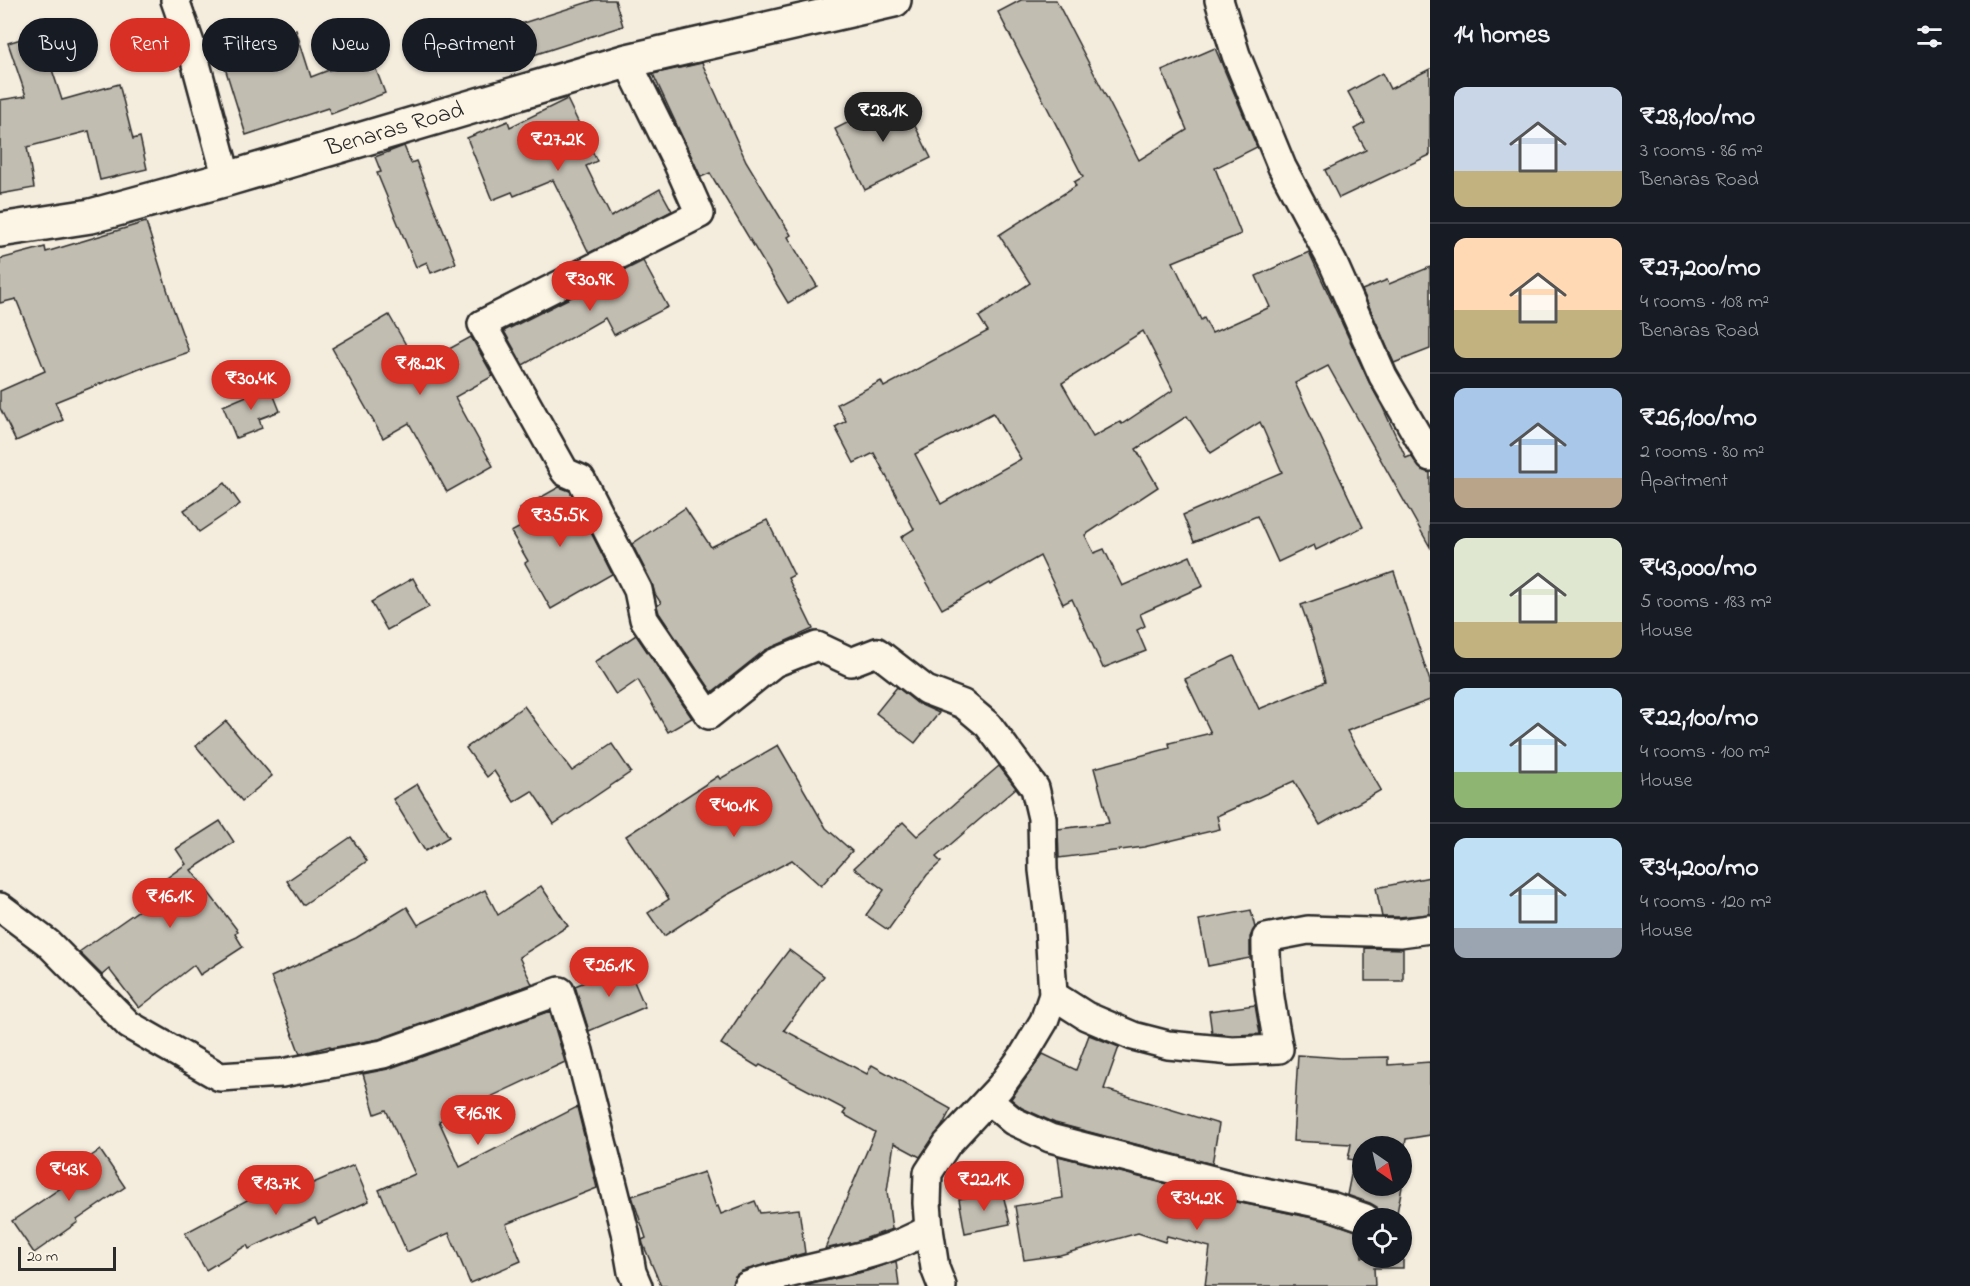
<!DOCTYPE html>
<meta charset="utf-8">
<style>
body{margin:0;font-family:"Indie Flower",sans-serif;background:#20242c;color:#f1f3f6;height:100vh;display:flex;flex-direction:column;font-size:22px;white-space:nowrap}
*{box-sizing:border-box;margin:0}
p{font-size:20px;color:#9ea1a6}
.icon{flex:none;width:33px;height:33px;fill:none;stroke:currentColor;stroke-width:2;stroke-linecap:round;stroke-linejoin:round}
.map{position:relative;flex:1;overflow:hidden}
.side{display:flex;flex-direction:column;background:#171b24;width:540px}
.side>*{flex:none}
.top-card{position:absolute;left:18px;top:18px;width:570px;height:54px;display:flex;gap:12px}
.needle{width:39px;rotate:146deg}
.fabs{position:absolute;left:1352px;top:1136px;display:grid;gap:12px}
.fabs a{display:grid;place-items:center;width:60px;height:60px;border-radius:50%;background:#171b24;box-shadow:0 2px 4px #0004;font-size:30px}
.scale{position:absolute;left:18px;bottom:15px;width:98px;box-sizing:border-box;padding-left:6px;border:3px solid #2b2b2b;border-top:0;font-size:16px;line-height:21px;white-space:nowrap;color:#2b2b2b;-webkit-text-stroke:4px #fcf5e5;paint-order:stroke}
.price{position:absolute;translate:-50% -51px;padding:0 14px;border-radius:21px;background:#d93025;color:#fff;font-size:20px;line-height:39px;filter:drop-shadow(0 2px 3px #0008)}
.price::after{content:'';position:absolute;left:50%;top:36px;width:18px;height:14px;margin-left:-9px;background:inherit;clip-path:polygon(0 0,100% 0,50% 100%)}
.price.current{background:#222;color:#fff}
ul{padding:0;list-style:none}
li{display:flex;align-items:center;gap:18px;height:150px;padding:0 24px}
li+li{border-top:2px solid #363941}
li span{display:grid;place-items:center;flex:none;width:168px;height:120px;border-radius:12px;color:#555}
li>.icon{margin-inline-start:auto}
span .icon{width:72px;height:72px;fill:#fffc;stroke-width:1}
li b{font-size:26px}
h2{display:flex;justify-content:space-between;align-items:center;height:72px;padding:0 24px;font-size:26px}
.tag{padding:0 21px;border-radius:27px;background:#171b24;box-shadow:0 2px 4px #0004;font-size:21px;line-height:54px}
.tag.current{background:#d93025;color:#fff}
main{display:flex;flex:1;min-height:0}
.map>svg:first-child{display:block}
.building{fill:#c2bdb1;stroke:#2b2b2b;stroke-width:1.5;fill-rule:evenodd}
.lines{fill:none;stroke-linecap:round;stroke-linejoin:round}
.minor-casing{stroke:#2b2b2b;stroke-width:32}
.secondary-casing{stroke:#2b2b2b;stroke-width:38}
.minor{stroke:#fcf5e5;stroke-width:27}
.secondary{stroke:#fcf5e5;stroke-width:33}
.labels{text-anchor:middle;dominant-baseline:central;stroke-width:6;stroke-linejoin:round;paint-order:stroke}
.street-label{font-size:24px;fill:#2b2b2b;stroke:#fcf5e5}
</style>
<main>
<div class="map">
<svg width="1430" height="1286" viewBox="0 0 1430 1286">
<rect width="100%" height="100%" fill="#f4edde"/>
<filter id="ink" filterUnits="userSpaceOnUse"><feTurbulence type="fractalNoise" baseFrequency=".0167" numOctaves="2"/><feDisplacementMap in="SourceGraphic" scale="12" xChannelSelector="R" yChannelSelector="G"/><feConvolveMatrix kernelMatrix="1 2 1 2 8 2 1 2 1" color-interpolation-filters="sRGB"/></filter>
<g filter="url(#ink)">
<!-- building -->
<g class="building">
<path d="M595,0h20l8,26 -111,36 -11,-32z"/>
<path d="M1021,0h35l83,160 48,-30 -25,-59 53,-23 42,99 -42,21 26,66 -68,28 28,58 3,-2 8,15 58,-26 -14,-31 53,-24 60,130 14,26 23,50 5,-2 11,14 8,3v74l-102,-181 -33,17 68,144 -47,23 -2,-5 -36,17 -21,-46 -63,26 -11,-27 99,-43 -22,-50 -49,31 -24,-37 -51,33 22,38 -73,48 9,18 10,-4 18,37 68,-30 13,30 -63,28 5,12 -8,4 9,21 -43,17 -31,-69 -9,5 -23,-48 -50,29 -1,-2 -47,26 -41,-72 13,-8 -40,-76 -20,10 -19,-36 11,-6 -9,-17 44,-23 3,6 104,-56 -9,-14 51,-34 -31,-48 77,-49 -2,-4 9,-5 -85,-165zM1143,331l30,59 -51,34 -2,-2 -27,15 -31,-54zM993,413l28,46 -80,45 -26,-50z"/>
<path d="M296,30l15,47 59,-23 15,39 -54,21 -3,-6 -82,27 -25,-80z"/>
<path d="M40,33l22,67 57,-16 14,55 7,-2 7,32 -47,11 -11,-49 -62,16 7,41 -34,6v-94l26,-4 -18,-53z"/>
<path d="M702,63l44,98 45,74 -3,2 29,49 -29,17 -78,-130 -9,4 -48,-103z"/>
<path d="M1430,69v86l-91,43 -14,-28 41,-20 -12,-21 11,-6 -17,-31 34,-19 8,16z"/>
<path d="M900,96l31,62 -66,32 -30,-61z"/>
<path d="M567,99l30,62 -11,5 25,51 49,-28 12,22 -83,42 -36,-73 -39,16 -2,-4 -20,8 -25,-62 41,-17 2,6z"/>
<path d="M404,146l7,17 5,-2 40,102 -25,10 -4,-11 -11,5 -39,-94 4,-1 -6,-15z"/>
<path d="M146,222l27,86 16,44 -46,16 -1,-1 -87,35 8,18 -47,21 -16,-33v-17l45,-20 -29,-72 -16,4v-44l45,-12 1,5z"/>
<path d="M643,261l25,46 -54,28 -9,-17 -82,47 -19,-34z"/>
<path d="M1430,267v82l-36,14 -32,-73 25,-10 2,4z"/>
<path d="M389,315l29,51 53,-29 22,39 -38,21 38,69 -46,26 -38,-69 -26,15 -51,-90z"/>
<path d="M270,386l10,25 -21,8 3,9 -26,10 -13,-32z"/>
<path d="M225,483l15,21 -41,28 -15,-22z"/>
<path d="M559,487l11,4 42,83 -61,35 -26,-46 3,-2 -17,-29 17,-9 -8,-14z"/>
<path d="M685,508l26,39 56,-27 27,55 -6,3 25,51 -49,22 -52,41 -53,-79 -2,-7 4,-3 -6,-9 -3,-11 -20,-39z"/>
<path d="M1394,572l36,109v19l-83,31 34,59 -61,35 -26,-44 -77,35 3,13 -76,18 -85,11 -1,-29 51,-6 -15,-55 76,-20 -1,-5 42,-10 -26,-54 49,-23 25,53 66,-27 -10,-38 -14,-39z"/>
<path d="M413,578l16,29 -42,23 -16,-28z"/>
<path d="M636,635l56,83 -24,14 -30,-52 -22,15 -21,-33z"/>
<path d="M897,687l20,16 22,10 -24,30 -39,-30z"/>
<path d="M524,706l48,65 40,-27 19,28 -77,52 -22,-33 -18,11 -20,-31 -7,6 -21,-29z"/>
<path d="M226,721l46,55 -30,25 -46,-55z"/>
<path d="M778,745l48,83 26,23 -31,35 -29,-26 -67,36 -61,40 -16,-23 21,-14 -43,-63 92,-60 2,3z"/>
<path d="M999,766l17,22 -80,69 5,5 -14,13 -39,55 -22,-15 18,-25 -30,-22 49,-46 14,14z"/>
<path d="M417,784l32,53 -24,14 -32,-52z"/>
<path d="M220,821l14,21 -43,28 47,61 -3,3 8,13 -43,28 -6,-10 -55,43 -30,-39 -7,6 -23,-23 80,-56 -6,-8 33,-24 -10,-15z"/>
<path d="M351,837l16,24 -64,44 -16,-24z"/>
<path d="M1430,877v37l-31,3h-17l-6,-29z"/>
<path d="M541,886l27,40 -49,31 13,27 -153,55 -48,9 -1,-2 -30,8 -29,-77 85,-39 51,-31 11,18 67,-35 13,25z"/>
<path d="M1251,910l4,18 -5,9v21l-42,8 -9,-46z"/>
<path d="M1365,948l38,1v32h-38z"/>
<path d="M789,950l35,26 -40,54 83,44 5,-9 79,44 -9,17 -22,31 -26,-14 -7,48 5,38 -34,12 -33,8 50,-117 -32,-18 3,-4 -86,-45 -2,2 -37,-23 23,-35z"/>
<path d="M627,965l18,42 -56,24 -14,-45z"/>
<path d="M1255,1005l5,29 -28,1 -20,-2 -3,-22z"/>
<path d="M550,1011l15,51 -126,59 21,46 117,-60 20,81 -91,36 15,37 -51,22 -21,-50 -42,19 -28,-62 36,-16 -29,-64 -11,4 -12,-40 25,-5z"/>
<path d="M1089,1035l30,12 -15,42 115,35 -7,40 -157,-41 -33,-15 -11,-9 32,-45 33,16z"/>
<path d="M1298,1055l43,3 47,-1v8l42,-3v73l-24,4 -5,34v-27h-39v39h37l3,2 -6,31h-16l-3,-11 -7,-4 -23,-8 7,-35 -6,-1 3,-15 -58,-3z"/>
<path d="M100,1150l25,37 -48,33 1,2 -44,31 -22,-32 53,-36 -5,-7z"/>
<path d="M1058,1156l178,46 91,19 35,12v24h39v-28h2v39h-29l1,18h-170l5,-39 -43,-11 -2,6 -27,-9 -78,22 -36,5 -9,-54 48,-8z"/>
<path d="M354,1165l15,36 -51,23 -3,-6 -66,31 -2,-4 -41,25 -21,-37 85,-45 5,12z"/>
<path d="M704,1172l12,35 2,-1 3,8 34,-13 5,12 39,-4 6,44 -63,18 -7,5 -3,10h-71l-18,-42 -1,-4 4,-2 -14,-42z"/>
<path d="M1002,1190l8,34 -45,9 -6,-34z"/>
<path d="M896,1261l3,25h-95l63,-15z"/>
</g>
<g class="lines">
<defs>
<g id="minor">
<path d="M175,0l17,49 35,130"/>
<path d="M1219,0l17,55 46,112 51,96 50,113 47,81"/>
<path d="M627,61l50,101 23,52 -218,110 83,148 16,7 57,111 6,29 65,96 65,-52 43,-17 34,16 26,-10 49,38 37,14 25,21 47,63 7,30 1,52 5,41 5,84 -9,26 -21,35 -23,31 -53,57 -19,29 -1,30 2,26c-56,33 -122,35 -182,57"/>
<path d="M0,907l48,36 81,82 91,52 62,-4 101,-19 177,-63 19,60 46,181 7,40 6,14"/>
<path d="M1053,995l33,21 47,20 35,9 64,6 47,-2c-7,-37 -14,-73 -13,-111l42,-8 92,3 30,-4"/>
<path d="M988,1100l25,21 37,17 190,49 91,19 34,12"/>
<path d="M929,1229l6,39 7,18"/>
</g>
<g id="secondary">
<path id="s1" d="M0,230l91,-14 136,-37 400,-118 267,-61"/>
</g>
</defs>
<!-- minor casing -->
<use href="#minor" class="minor-casing"/>
<!-- secondary casing -->
<use href="#secondary" class="secondary-casing"/>
<!-- minor -->
<use href="#minor" class="minor"/>
<!-- secondary -->
<use href="#secondary" class="secondary"/>
</g>
</g>
<g class="labels">
<!-- street labels -->
<g class="street-label">
<text stroke="none"><textPath href="#s1" startOffset="408">Benaras Road</textPath></text>
</g>
</g>
</svg>
<div class="fabs">
<a><svg class="needle" viewBox="-14 -14 28 28"><path d="M0-13l5 13h-10z" fill="#e53935"/><path d="M0 13l5-13h-10z" fill="#9ea1a6"/></svg></a>
<a><svg class="icon" aria-label="locate" viewBox="0 0 24 24"><circle cx="12" cy="12" r="6"/><path d="M12 2v4M12 18v4M2 12h4M18 12h4"/></svg></a>
</div>
<div class="scale">20 m</div>
<b class="price current" style="left:883px;top:143px">₹28.1K</b>
<b class="price" style="left:558px;top:172px">₹27.2K</b>
<b class="price" style="left:590px;top:312px">₹30.9K</b>
<b class="price" style="left:420px;top:396px">₹18.2K</b>
<b class="price" style="left:251px;top:411px">₹30.4K</b>
<b class="price" style="left:560px;top:548px">₹35.5K</b>
<b class="price" style="left:734px;top:838px">₹40.1K</b>
<b class="price" style="left:170px;top:929px">₹16.1K</b>
<b class="price" style="left:609px;top:998px">₹26.1K</b>
<b class="price" style="left:478px;top:1146px">₹16.9K</b>
<b class="price" style="left:69px;top:1202px">₹43K</b>
<b class="price" style="left:984px;top:1212px">₹22.1K</b>
<b class="price" style="left:276px;top:1216px">₹13.7K</b>
<b class="price" style="left:1197px;top:1231px">₹34.2K</b>
<div class="top-card">
<a class="tag">Buy</a>
<a class="tag current">Rent</a>
<a class="tag">Filters</a>
<a class="tag">New</a>
<a class="tag">Apartment</a>
</div>
</div>
<section class="side">
<h2>14 homes<svg class="icon" aria-label="filters" viewBox="0 0 24 24"><path d="M4 7h16M4 17h16"/><circle cx="9" cy="7" r="2"/><circle cx="15" cy="17" r="2"/></svg></h2>
<ul>
<li><span style="background:linear-gradient(#c9d6e8 70%,#c2b280 0)"><svg class="icon" aria-label="home" viewBox="0 0 24 24"><path d="M3 11l9-7 9 7M6 9v11h12V9"/></svg></span><div><b>₹28,100/mo</b><p>3 rooms · 86 m²</p><p>Benaras Road</p></div></li>
<li><span style="background:linear-gradient(#ffd9b3 60%,#c2b280 0)"><svg class="icon" aria-label="home" viewBox="0 0 24 24"><path d="M3 11l9-7 9 7M6 9v11h12V9"/></svg></span><div><b>₹27,200/mo</b><p>4 rooms · 108 m²</p><p>Benaras Road</p></div></li>
<li><span style="background:linear-gradient(#a9c7e8 75%,#b9a48a 0)"><svg class="icon" aria-label="home" viewBox="0 0 24 24"><path d="M3 11l9-7 9 7M6 9v11h12V9"/></svg></span><div><b>₹26,100/mo</b><p>2 rooms · 80 m²</p><p>Apartment</p></div></li>
<li><span style="background:linear-gradient(#dfe7d0 70%,#c2b280 0)"><svg class="icon" aria-label="home" viewBox="0 0 24 24"><path d="M3 11l9-7 9 7M6 9v11h12V9"/></svg></span><div><b>₹43,000/mo</b><p>5 rooms · 183 m²</p><p>House</p></div></li>
<li><span style="background:linear-gradient(#bfe0f5 70%,#8fb573 0)"><svg class="icon" aria-label="home" viewBox="0 0 24 24"><path d="M3 11l9-7 9 7M6 9v11h12V9"/></svg></span><div><b>₹22,100/mo</b><p>4 rooms · 100 m²</p><p>House</p></div></li>
<li><span style="background:linear-gradient(#bfe0f5 75%,#9aa5b1 0)"><svg class="icon" aria-label="home" viewBox="0 0 24 24"><path d="M3 11l9-7 9 7M6 9v11h12V9"/></svg></span><div><b>₹34,200/mo</b><p>4 rooms · 120 m²</p><p>House</p></div></li>
</ul>
</section>
</main>
